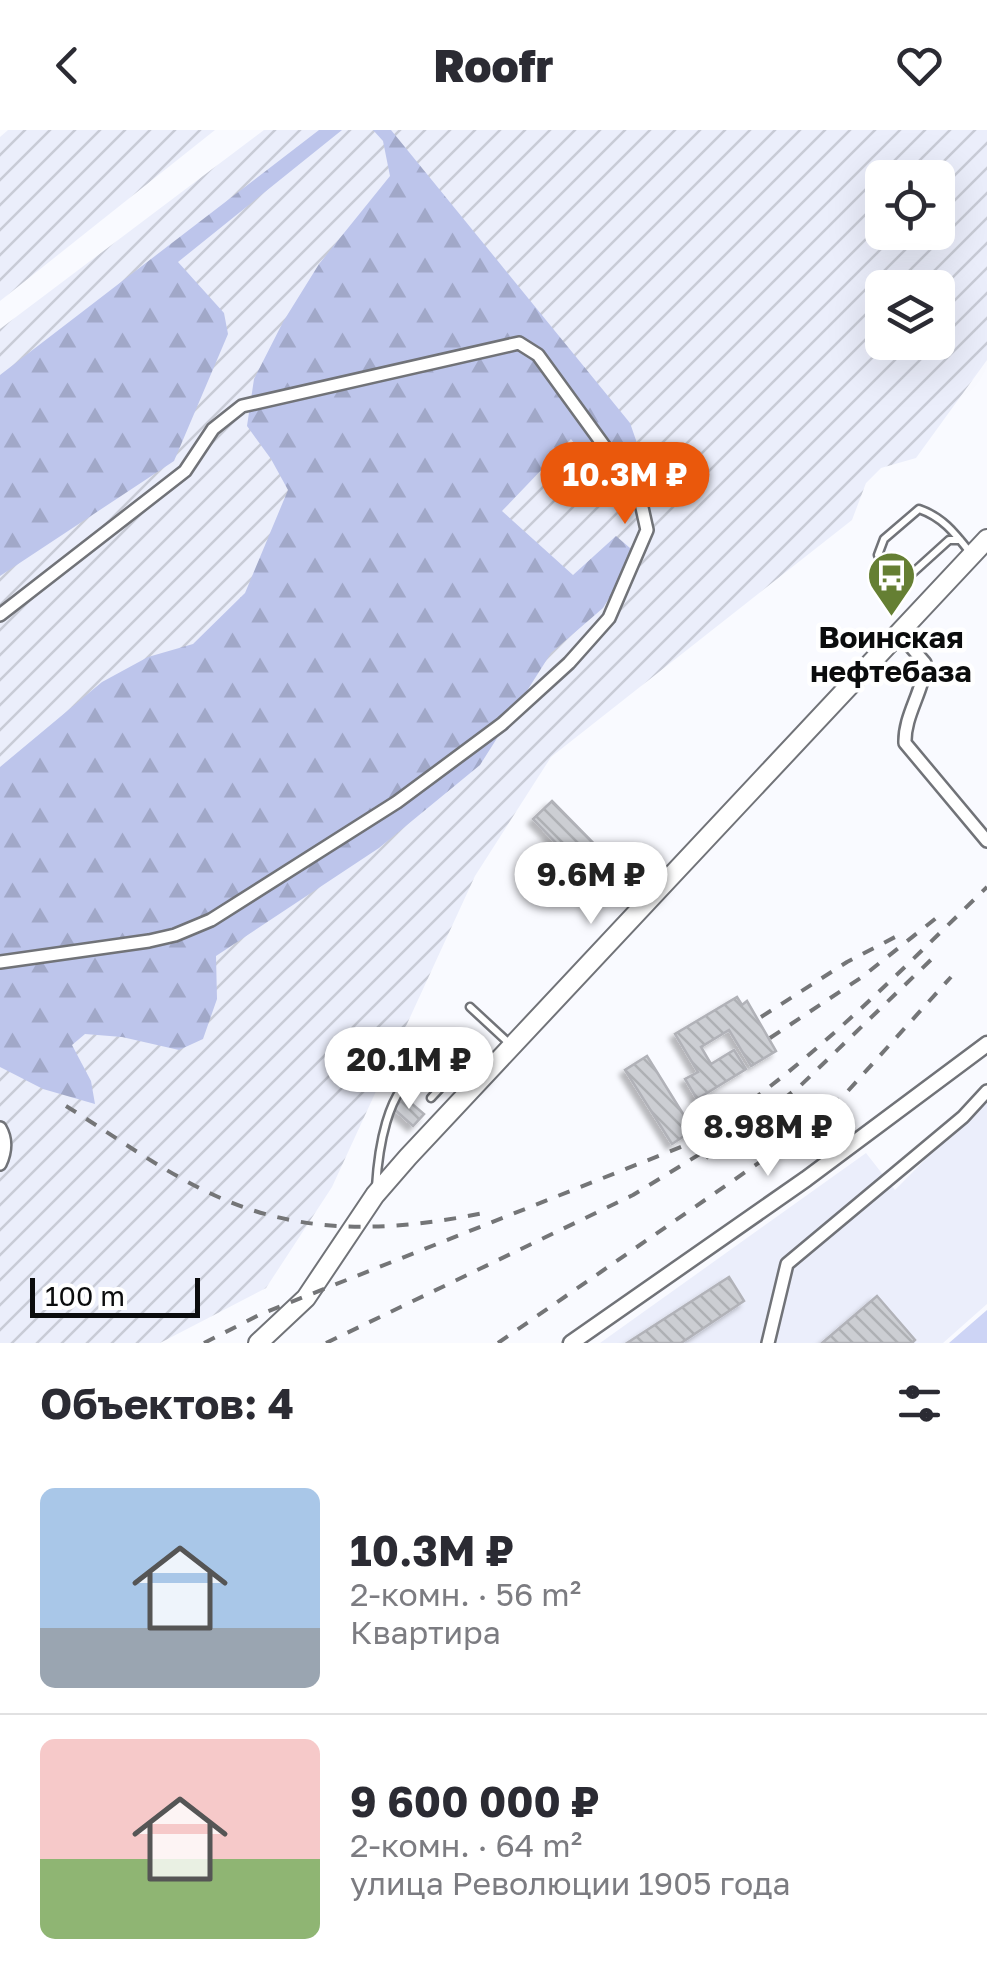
<!DOCTYPE html>
<html lang="ru">
<meta charset="utf-8">
<style>
body{margin:0;font-family:"Golos Text",sans-serif;background:#f2f2f3;color:#2b2b33;height:100vh;display:flex;flex-direction:column;font-size:38px;white-space:nowrap}
*{box-sizing:border-box;margin:0}
p{font-size:32px;color:#7c7c81}
.icon{flex:none;width:55px;height:55px;fill:none;stroke:currentColor;stroke-width:2;stroke-linecap:round;stroke-linejoin:round}
.map{position:relative;height:1213px;overflow:hidden}
.side{display:flex;flex-direction:column;background:#fff;flex:1}
.side>*{flex:none}
.fabs{position:absolute;left:865px;top:30px;display:grid;gap:20px}
.fabs a{display:grid;place-items:center;width:90px;height:90px;border-radius:15px;background:#fff;box-shadow:0 10px 40px #0002;font-size:50px}
.scale{position:absolute;left:30px;bottom:25px;width:170px;box-sizing:border-box;padding-left:10px;border:5px solid #0b0c0d;border-top:0;font-size:28px;line-height:35px;white-space:nowrap;color:#0b0c0d;-webkit-text-stroke:8px #fff;paint-order:stroke}
.price{position:absolute;translate:-50% -85px;padding:0 22px;border-radius:35px;background:#fff;color:#222;font-size:32px;line-height:65px;filter:drop-shadow(0 2px 5px #0008)}
.price::after{content:'';position:absolute;left:50%;top:60px;width:30px;height:22px;margin-left:-15px;background:inherit;clip-path:polygon(0 0,100% 0,50% 100%)}
.price.current{background:#ea580c;color:#fff}
ul{padding:0;list-style:none}
li{display:flex;align-items:center;gap:30px;height:250px;padding:0 40px}
li+li{border-top:2px solid #e1e1e2}
li span{display:grid;place-items:center;flex:none;width:280px;height:200px;border-radius:15px;color:#555}
li>.icon{margin-inline-start:auto}
span .icon{width:120px;height:120px;fill:#fffc;stroke-width:1}
li b{font-size:42px}
h2{display:flex;justify-content:space-between;align-items:center;height:120px;padding:0 40px;font-size:42px}
header{display:flex;justify-content:space-between;align-items:center;height:130px;padding:0 40px;background:#fff;font-size:45px;font-weight:800}
.map>svg:first-child{display:block}
.built{fill:#ebeefb}
.industrial{fill:url(#industrial-furrows);fill-rule:evenodd}
.green{fill:#cdd4f5}
.forest{fill:url(#forest-firs)}
.building{fill:url(#building-back-hatch);stroke:#b1b2b8;stroke-width:2.5;filter:url(#shadow)}
.lines{fill:none;stroke-linecap:round;stroke-linejoin:round}
.service-casing{stroke:#717378;stroke-width:11}
.minor-casing{stroke:#717378;stroke-width:16}
.tertiary-casing{stroke:#717378;stroke-width:19}
.secondary-casing{stroke:#717378;stroke-width:22}
.service{stroke:#fff;stroke-width:6}
.minor{stroke:#fff;stroke-width:11}
.tertiary{stroke:#fff;stroke-width:14}
.secondary{stroke:#fff;stroke-width:18}
.rail{stroke:#747577;stroke-width:4;stroke-dasharray:12 12;stroke-linecap:butt}
.labels{text-anchor:middle;dominant-baseline:central;stroke-width:9;stroke-linejoin:round;paint-order:stroke}
.poi-label{font-size:30px;font-weight:bold;fill:#0b0c0d;stroke:#fff}
</style>
<header><svg class="icon" aria-label="back" viewBox="0 0 24 24"><path d="M15 5l-7 7 7 7"/></svg>Roofr<svg class="icon" aria-label="heart" viewBox="0 0 24 24"><path d="M12 20l-8-8c-3-5 5-10 8-4 3-6 11-1 8 4z"/></svg></header>
<div class="map">
<svg width="987" height="1213" viewBox="0 0 987 1213">
<defs>
<pattern id="industrial-furrows" width="10" height="10" patternUnits="userSpaceOnUse" patternTransform="scale(2.5)"><rect width="10" height="10" fill="#ebeefb"/><path d="M-1 1l2-2M0 10L10 0M9 11l2-2" fill="none" stroke="#c8cbd6"/></pattern>
<pattern id="forest-firs" width="22" height="20" patternUnits="userSpaceOnUse" patternTransform="scale(2.5)"><rect width="22" height="20" fill="#bdc5eb"/><path d="M5 1l3.5 6h-7zM16 11l3.5 6h-7z" fill="#a1a8c8"/></pattern>
<pattern id="building-back-hatch" width="6" height="6" patternUnits="userSpaceOnUse" patternTransform="scale(2.5)"><rect width="6" height="6" fill="#ccced3"/><path d="M-1 5l2 2M0 0l6 6M5-1l2 2" fill="none" stroke="#aeb0b4"/></pattern>
<filter id="shadow"><feDropShadow dx="-5" dy="5" stdDeviation="2.5" flood-color="#0004"/></filter>
</defs>
<rect width="100%" height="100%" fill="#f9faff"/>
<!-- built -->
<path class="built" d="M987,967v207l-44,39h-343l266,-190 29,37z"/>
<!-- industrial -->
<g class="industrial">
<path d="M8,0h207l-215,171v-164z"/>
<path d="M264,0h723v230l-71,98 -35,10 -15,15 -14,37 -301,237 -76,119 -143,311 -66,101 -106,55h-160v-1014zM882,48h56v54h-56zM882,158h56v54h-56z"/>
</g>
<!-- green -->
<path class="green" d="M987,1180v33h-38z"/>
<!-- forest -->
<g class="forest">
<path d="M319,0h23l-164,132 46,51 4,21 -54,127 -174,115v-201z"/>
<path d="M373,0h18l239,293 7,20 -9,11 20,43 -21,14 -56,-72 -69,72 71,64 43,-39 21,18 -34,54 -52,45 -71,112 -101,83 -163,108 1,43 -14,40 -24,11 -57,-13 -37,-3 -13,11 19,36 4,23 -52,-15 -43,-22v-300l102,-85 46,-25 45,-13 52,-51 43,-103 -17,-31 -24,-33 7,-47 29,-57 36,-58 71,-88 -7,-35z"/>
</g>
<!-- building -->
<g class="building">
<path d="M552,671l61,62 -19,19 -61,-63z"/>
<path d="M737,867l5,8 5,-4 29,50 -25,15 -22,-36 -28,17 10,17 23,-14 12,19 -49,30 -12,-20 13,-7 -23,-38z"/>
<path d="M647,926l46,74 -21,14 -47,-74z"/>
<path d="M404,967l20,17 -11,12 -19,-17z"/>
<path d="M729,1147l15,24 -63,42h-54z"/>
<path d="M877,1166l38,44 -3,3h-90z"/>
</g>
<g class="lines">
<defs>
<g id="service">
<path d="M960,410h-11l-42,38 -20,-6 -9,-17 6,-16 35,-30c23,8 35,23 50,42"/>
<path d="M470,877l41,38"/>
<path d="M431,968l14,-15 46,-22"/>
<path d="M376,1057c2,-33 10,-101 46,-116 13,-5 33,-2 48,-3"/>
</g>
<g id="minor">
<path d="M0,485l185,-144 28,-42 29,-23 277,-63 19,12 101,139 8,36 -38,88 -40,45 -67,61 -105,78 -186,118 -36,15 -26,6 -149,21"/>
<path d="M899,503l26,30c-1,28 -21,52 -20,80l82,98"/>
<path d="M0,998c7,12 6,23 0,36"/>
<path d="M768,1213l19,-79 176,-147 24,-26"/>
</g>
<path id="tertiary" d="M571,1213l235,-164 181,-135"/>
<path id="secondary" d="M258,1213l48,-45 69,-103 33,-38 579,-618"/>
</defs>
<!-- service casing -->
<use href="#service" class="service-casing"/>
<!-- minor casing -->
<use href="#minor" class="minor-casing"/>
<!-- tertiary casing -->
<use href="#tertiary" class="tertiary-casing"/>
<!-- secondary casing -->
<use href="#secondary" class="secondary-casing"/>
<!-- service -->
<use href="#service" class="service"/>
<!-- minor -->
<use href="#minor" class="minor"/>
<!-- tertiary -->
<use href="#tertiary" class="tertiary"/>
<!-- secondary -->
<use href="#secondary" class="secondary"/>
<!-- rail -->
<g class="rail">
<path d="M761,887l86,-55 50,-26"/>
<path d="M770,908l92,-61 78,-62"/>
<path d="M66,976c60,37 121,84 189,105 76,24 153,17 229,2"/>
<path d="M706,1028l93,-71 139,-134"/>
<path d="M204,1213l57,-29 425,-169c113,-69 206,-166 301,-258"/>
<path d="M326,1213l307,-148 80,-49"/>
<path d="M498,1213l301,-208 48,-43 104,-115"/>
</g>
</g>
<!-- icons -->
<defs>
<symbol id="bus-pin" viewBox="-11 -11 22 30"><path d="M0 17L-7.5 6A9.5 9.5 0 1 1 7.5 6Z" fill="#657f33" stroke="#fff"/><path d="M-5-6H5V4H4V6H2V4H-2V6H-4V4H-5ZM-3.5-4V0h7V-4ZM-3.5 1.2v1.5H-2V1.2ZM2 1.2v1.5H3.5V1.2Z" fill="#fff"/></symbol>
</defs>
<g fill-rule="evenodd">
<use href="#bus-pin" x="864" y="418" width="55" height="75"/>
</g>
<g class="labels">
<!-- poi labels -->
<g class="poi-label">
<text x="891" y="507">Воинская<tspan x="891" dy="34">нефтебаза</tspan></text>
</g>
</g>
</svg>
<div class="fabs">
<a><svg class="icon" aria-label="locate" viewBox="0 0 24 24"><circle cx="12" cy="12" r="6"/><path d="M12 2v4M12 18v4M2 12h4M18 12h4"/></svg></a>
<a><svg class="icon" aria-label="layers" viewBox="0 0 24 24"><path d="M12 4l9 5-9 5-9-5zM3 14l9 5 9-5"/></svg></a>
</div>
<div class="scale">100 m</div>
<b class="price current" style="left:625px;top:397px">10.3M ₽</b>
<b class="price" style="left:591px;top:797px">9.6M ₽</b>
<b class="price" style="left:409px;top:982px">20.1M ₽</b>
<b class="price" style="left:768px;top:1049px">8.98M ₽</b>
</div>
<section class="side">
<h2>Объектов: 4<svg class="icon" aria-label="filters" viewBox="0 0 24 24"><path d="M4 7h16M4 17h16"/><circle cx="9" cy="7" r="2"/><circle cx="15" cy="17" r="2"/></svg></h2>
<ul>
<li><span style="background:linear-gradient(#a9c7e8 70%,#9aa5b1 0)"><svg class="icon" aria-label="home" viewBox="0 0 24 24"><path d="M3 11l9-7 9 7M6 9v11h12V9"/></svg></span><div><b>10.3M ₽</b><p>2-комн. · 56 m²</p><p>Квартира</p></div></li>
<li><span style="background:linear-gradient(#f6c9c9 60%,#8fb573 0)"><svg class="icon" aria-label="home" viewBox="0 0 24 24"><path d="M3 11l9-7 9 7M6 9v11h12V9"/></svg></span><div><b>9 600 000 ₽</b><p>2-комн. · 64 m²</p><p>улица Революции 1905 года</p></div></li>
</ul>
</section>
